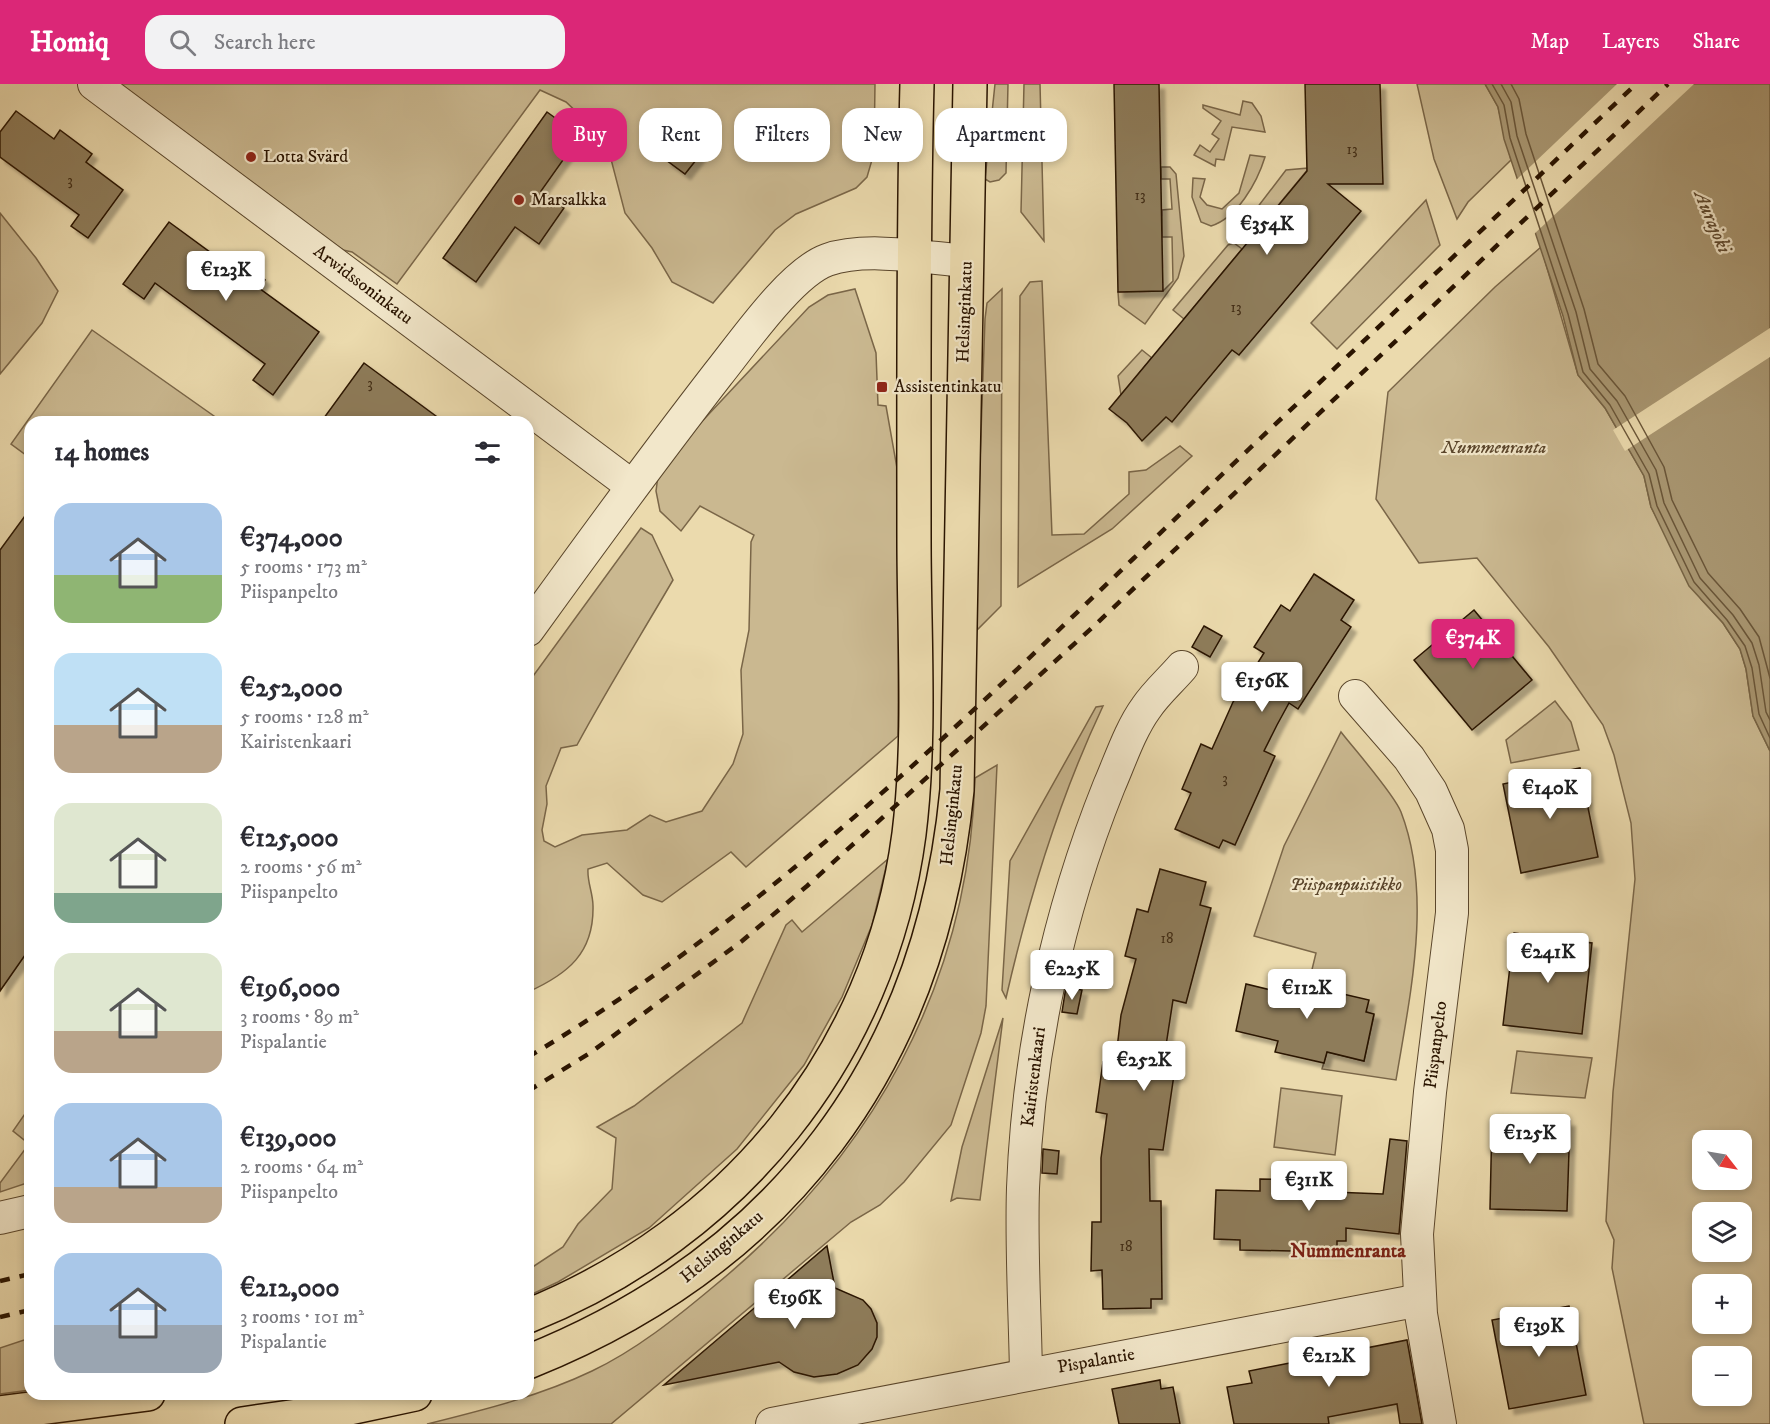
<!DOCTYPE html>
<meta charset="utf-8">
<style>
body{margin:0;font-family:"IM FELL DW Pica",serif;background:#f2f2f3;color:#2b2b33;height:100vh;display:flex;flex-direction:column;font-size:22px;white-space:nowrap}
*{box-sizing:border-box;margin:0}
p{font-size:20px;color:#7c7c81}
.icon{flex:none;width:33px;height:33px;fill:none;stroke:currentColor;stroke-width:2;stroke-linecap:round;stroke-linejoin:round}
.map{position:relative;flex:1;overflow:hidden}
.panel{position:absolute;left:24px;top:332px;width:510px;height:984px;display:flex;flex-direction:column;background:#fff;border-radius:18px;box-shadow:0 3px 9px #0003}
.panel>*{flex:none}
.guide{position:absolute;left:552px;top:24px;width:570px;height:54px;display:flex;gap:12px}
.needle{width:39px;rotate:121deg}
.fabs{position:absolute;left:1692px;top:1046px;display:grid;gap:12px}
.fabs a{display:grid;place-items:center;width:60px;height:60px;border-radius:12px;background:#fff;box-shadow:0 3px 9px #0003;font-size:30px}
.price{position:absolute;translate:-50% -51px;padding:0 14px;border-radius:6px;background:#fff;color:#222;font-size:20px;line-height:39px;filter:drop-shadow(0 2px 3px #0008)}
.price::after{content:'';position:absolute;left:50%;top:36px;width:18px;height:14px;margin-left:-9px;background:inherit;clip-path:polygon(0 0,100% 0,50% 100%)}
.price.current{background:#db2777;color:#fff}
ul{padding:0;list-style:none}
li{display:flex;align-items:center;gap:18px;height:150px;padding:0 30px}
li span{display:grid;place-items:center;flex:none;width:168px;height:120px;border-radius:18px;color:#555}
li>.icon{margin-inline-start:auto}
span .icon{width:72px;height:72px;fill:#fffc;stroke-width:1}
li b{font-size:26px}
h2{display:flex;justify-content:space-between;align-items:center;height:72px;padding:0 30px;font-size:26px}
.pill{padding:0 21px;border-radius:18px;background:#fff;box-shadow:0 3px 9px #0003;font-size:21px;line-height:54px}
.pill.current{background:#db2777;color:#fff}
header{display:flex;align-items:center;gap:36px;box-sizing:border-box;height:84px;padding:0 30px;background:#db2777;color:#fff}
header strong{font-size:28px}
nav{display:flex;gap:33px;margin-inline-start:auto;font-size:21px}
.search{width:420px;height:54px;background:#f2f2f3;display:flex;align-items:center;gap:15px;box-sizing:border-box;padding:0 21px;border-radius:18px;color:#7c7c81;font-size:22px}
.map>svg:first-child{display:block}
.green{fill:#cab890;stroke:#7a6648;stroke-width:1.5;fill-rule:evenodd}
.water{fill:#a99772;stroke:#766344;stroke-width:1.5}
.pier{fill:#ebdaad}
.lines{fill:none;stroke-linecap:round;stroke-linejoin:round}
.shore{stroke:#6a5639;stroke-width:1.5}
.building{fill:#8e7b5a;stroke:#2a1400;stroke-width:1.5;filter:url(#shadow)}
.minor-casing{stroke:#5a462b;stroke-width:34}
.major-casing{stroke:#2a1400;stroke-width:36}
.minor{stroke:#f2e7ca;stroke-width:32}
.major{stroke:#ebdaad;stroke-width:33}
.rail{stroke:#2a1400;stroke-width:4.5;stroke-dasharray:10 10;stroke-linecap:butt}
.poi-dot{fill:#8f2418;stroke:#f2e7ca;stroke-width:2}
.labels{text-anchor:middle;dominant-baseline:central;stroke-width:4.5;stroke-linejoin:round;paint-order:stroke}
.number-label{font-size:15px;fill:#432e16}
.poi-label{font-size:18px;fill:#2a1400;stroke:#f2e7ca;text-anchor:start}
.street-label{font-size:18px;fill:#2a1400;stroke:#f2e7ca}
.park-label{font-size:18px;font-style:italic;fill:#5a452b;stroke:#f2e7ca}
.water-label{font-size:20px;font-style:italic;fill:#5d482e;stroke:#f2e7ca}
.neighbourhood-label{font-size:20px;font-weight:bold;fill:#7a1f14;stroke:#f2e7ca}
</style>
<header>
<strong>Homiq</strong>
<div class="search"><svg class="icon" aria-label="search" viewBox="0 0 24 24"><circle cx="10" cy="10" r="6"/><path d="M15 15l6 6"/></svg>Search here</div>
<nav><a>Map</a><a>Layers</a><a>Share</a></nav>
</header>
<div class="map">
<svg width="1770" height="1340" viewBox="0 0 1770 1340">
<defs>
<filter id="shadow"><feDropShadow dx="5.5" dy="5.5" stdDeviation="1.5" flood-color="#0004"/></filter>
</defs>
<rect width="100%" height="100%" fill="#ebdaad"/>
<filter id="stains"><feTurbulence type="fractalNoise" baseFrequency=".00333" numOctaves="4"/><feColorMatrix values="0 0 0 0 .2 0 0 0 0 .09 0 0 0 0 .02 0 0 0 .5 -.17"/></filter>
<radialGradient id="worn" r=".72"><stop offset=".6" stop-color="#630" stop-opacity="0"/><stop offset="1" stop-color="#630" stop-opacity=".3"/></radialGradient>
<!-- green -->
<g class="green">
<path d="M113,0h762l-1,69 -7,24 -11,11 -60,26 -21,16 -62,73 -41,-21 -20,-34 -27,-35 -19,-73 -40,-38 -26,-12 -143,194 -45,-32 -9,-2 -45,-29zM684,51l20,15 -19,24 -19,-15z"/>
<path d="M995,0h13l-2,89 -7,7 -9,2 -5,-3z"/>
<path d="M1024,0h16l4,157 -23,-29z"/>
<path d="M1417,0h68l13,23 13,53 -43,42 -11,17 -23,-60z"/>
<path d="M1243,17l9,2 9,13 4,16 -33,-5 -8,33 -8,-1 -1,7 -21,-11 6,-10 10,7 9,-13 -7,-5 9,-13 -18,-13v-3l37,10z"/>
<path d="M1250,71l15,2c-8,26 -28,61 -54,69l-10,-4 -9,-25 1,-19 12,1 -5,18 7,8 15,4 17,-16z"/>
<path d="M1161,83h9l6,7 8,82 -6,22 -33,46 -26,-19 -1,-13 45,-1 10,-10 -1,-44h-10v-27l10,-1 -2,-30h-9z"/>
<path d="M1309,84l-52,63 -10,-10 39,-51z"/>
<path d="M1426,116l14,45 -103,104 -26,-26z"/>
<path d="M0,129l36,45 22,33 -16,32 -42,51z"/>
<path d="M1234,159l8,6 -58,70 -11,-9 55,-65z"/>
<path d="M1541,163l37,128 27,33 39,68 7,31 50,92 22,24 17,26 6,20 7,47 17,35v673h-126l-32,-156 2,-28 -8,-19 7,-129 22,-213 -4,-56 -17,-68 -11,-30 -54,-78 -72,-89 -58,5 -43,-64 12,-107 107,-105zM1702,1056h40v39h-40zM1702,1128h40v39h-40zM1702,1200h40v39h-40zM1702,1272h40v39h-40z"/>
<path d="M1042,197l10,254 32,-1 45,-40v-22l17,-2 34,-24 12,10 -80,73 -94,58 2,-291 10,-14z"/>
<path d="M855,205l21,64 2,52 8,1 11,62 2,37 -1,231 -152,131 -15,-15 -69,50 -19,-7 -36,-32 -19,6c-1,13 5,24 5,37 1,47 -25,68 -65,86v-309l113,-155 11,7 21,45c-32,55 -66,109 -96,165l-16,3 -15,38 1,18 -5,26 2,11 11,6 27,-12 45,-5 23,-15 16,7 36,-11 31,-47 10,-30 -2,-64 8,-40 2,-88 3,-7 -54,-29 -19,25 -21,-20 -4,-20 2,-15 35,-45 116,-124 19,-12z"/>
<path d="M1002,205l-1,317 -27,27 11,-314 2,-16z"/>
<path d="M92,246l129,91 -191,1v36l-19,-14z"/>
<path d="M1142,266l10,8 -31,37 -3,-19z"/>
<path d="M1555,617l16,21 8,28 -68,13 -5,-23z"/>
<path d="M1103,622c-44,93 -74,191 -97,292l-4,-8 8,-129 86,-154z"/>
<path d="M1341,648c14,18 53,62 60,80 32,83 9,183 -5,268l-74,-11 5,-17 37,9 10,-46 -66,-29 8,-33 -62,-17 30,-90z"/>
<path d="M997,681l-11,241 -5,27 -30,92 -47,57 -24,23 -29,17 -240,202h-184c56,-14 113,-28 165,-53 44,-21 84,-53 121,-84 158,-129 256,-302 262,-509z"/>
<path d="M888,775l-16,66 -30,72 -38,68 -67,84 -88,79 -91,54 -30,14v-26l35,-23 15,-23 34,-35 4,-51 -19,-11 37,-21 108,-83 44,-98 6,-5 10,12z"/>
<path d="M1003,934l-23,182 -23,-2 -6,3 11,-54z"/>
<path d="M1517,967l75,7 -7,40 -74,-5z"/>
<path d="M1281,1004l61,8 -7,59 -61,-8z"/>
<path d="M29,1024l1,74 -30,10v-9l29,-39 -16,-13z"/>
<path d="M30,1254v52l-30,4v-46z"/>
</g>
<!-- water -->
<path class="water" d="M1485,0h285v667l-17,-35 -7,-47 -6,-20 -17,-26 -34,-37 -38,-79 -7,-31 -39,-68 -27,-33 -15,-59 -59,-177 -6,-32z"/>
<!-- pier -->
<g class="pier">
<path d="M1617,0h77l-162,152 -18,-54z"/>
<path d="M1770,244v29l-145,94 -12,-21z"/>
</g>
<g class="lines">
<!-- shore -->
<g class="shore">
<path d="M1492,0l12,21 6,33 58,176 15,58 27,33 39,69 8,32 37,76 33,38 18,26 7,22 7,46 11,24"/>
<path d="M1501,0l10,18 6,34 59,176 14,57 27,32 39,69 8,33 36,75 33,37 19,28 7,22 7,47 4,8"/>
<path d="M1511,0l8,15 7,35 58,175 14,55 27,32 39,71 8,33 36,73 32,36 19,28 11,41"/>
</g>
</g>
<!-- building -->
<g class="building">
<path d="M1114,0h45l4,207 -45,1z"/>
<path d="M1305,0h75l3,100h-55l33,27 -122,144 -7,-5 -60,72 -6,-5 -24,24 -15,-18 -18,-14 198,-238z"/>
<path d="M16,27l38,28 6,-9 32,24 -6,8 37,28 -35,48 -17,-12 8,-11 -79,-58v-25z"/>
<path d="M547,28l33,24 -39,55 23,17 -25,36 -24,-17 -39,55 -33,-24z"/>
<path d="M684,51l20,15 -19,24 -19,-14z"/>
<path d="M169,138l60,44 6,-9 30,23 -6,8 60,44 -46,63 -20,-15 12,-16 -110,-81 -11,16 -21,-15z"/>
<path d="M364,279l80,59h-123z"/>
<path d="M30,425v439l-30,43v-441z"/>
<path d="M1314,490l40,26 -13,20 10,7 -53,82 -9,-6 -12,22 -13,26 11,5 -40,89 -12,-5 -4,8 -44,-19 16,-36 -9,-4 19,-45 11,5 21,-47 31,-49 -10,-6 27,-42 9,6z"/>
<path d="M1474,526l58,70 -60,50 -58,-70z"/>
<path d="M1204,542l18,10 -12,21 -18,-10z"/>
<path d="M1580,684l18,89 -77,16 -18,-89z"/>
<path d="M1160,785l46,13 -6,23 11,3 -25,95 -13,-3 -8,52 12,2 -14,96 -14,-1 1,52h11l1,98h-11v9l-48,1 -1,-39 -11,1 1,-49h9v-64l6,-44 -11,-2 7,-50 12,3 6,-50 15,-56 -11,-3 12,-47 11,3z"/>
<path d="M1514,849l78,10 -10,91 -79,-9z"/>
<path d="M1274,894l95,22 -3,12 8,2 -10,47 -37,-9 -3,11 -49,-11 3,-11 -42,-10 10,-47 25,6z"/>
<path d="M1066,903l16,3 -5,24 -15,-2z"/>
<path d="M1492,1035l78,2 -3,90 -77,-2z"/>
<path d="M1390,1055l17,2 -8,93 -53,-6v13h-9v11l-97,-2v-10l-26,-1 2,-49 44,1v-12l48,1v11l75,3z"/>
<path d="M1043,1065l16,2 -2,23 -15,-1z"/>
<path d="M827,1162l8,42 28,12 8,9 6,14v14l-5,12 -14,16 -21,9 -23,3 -20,-5 -15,-10 -115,23z"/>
<path d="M1569,1222l17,89 -77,14 -17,-89z"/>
<path d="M1407,1256l15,84h-22l-3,-20 -69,13 1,7h-95l-7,-37 25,-4 -3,-12z"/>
<path d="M1160,1296l1,9 12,-2 7,37h-61l-7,-35z"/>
</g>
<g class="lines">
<defs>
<g id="minor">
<path d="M94,0l538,402"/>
<path d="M528,546c62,-86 125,-172 190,-256 25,-31 73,-101 109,-114 39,-14 99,-2 140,1"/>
<path d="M1355,612l54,62 22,33 17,38 4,21v63l-22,179 -13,142 4,80 19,110"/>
<path d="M0,1134l30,-7"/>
<path d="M1026,1290c-1,-62 -5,-124 -3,-186 5,-137 35,-275 86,-402 11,-25 21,-56 37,-78 10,-15 24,-27 36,-41"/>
<path d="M772,1340l648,-124"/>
</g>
<g id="major">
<path d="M528,1232c206,-83 352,-260 381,-482 12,-97 5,-197 5,-294 0,-152 -1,-304 3,-456"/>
<path d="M528,1278c254,-102 403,-298 429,-572l13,-706"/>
<path d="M0,1329l148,-19"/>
<path d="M242,1340l98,-14 75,-16"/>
</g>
</defs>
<!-- minor casing -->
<use href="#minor" class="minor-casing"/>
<!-- major casing -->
<use href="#major" class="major-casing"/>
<!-- minor -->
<use href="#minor" class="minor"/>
<!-- major -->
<use href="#major" class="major"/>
<!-- rail -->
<g class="rail">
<path d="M528,973c225,-133 418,-319 606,-499 167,-159 335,-315 502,-474"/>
<path d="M528,1007l62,-38 152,-112 65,-55 287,-260 574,-542"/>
<path d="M0,1197l30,-7"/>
<path d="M0,1233l30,-7"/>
</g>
</g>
<!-- markers -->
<g class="poi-dot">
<circle cx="251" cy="73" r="6"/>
<circle cx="519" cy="116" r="6"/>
<rect x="876" y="297" width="12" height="12" rx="3"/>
</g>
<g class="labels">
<!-- number labels -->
<g class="number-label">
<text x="1352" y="65">13</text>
<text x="70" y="96">3</text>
<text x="1140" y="111">13</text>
<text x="1236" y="223">13</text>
<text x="370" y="299">3</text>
<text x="1225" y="694">3</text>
<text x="1167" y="854">18</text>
<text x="1126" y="1162">18</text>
</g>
<!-- poi labels -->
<g class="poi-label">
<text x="263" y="73">Lotta Svärd</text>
<text x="531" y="116">Marsalkka</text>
<text x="894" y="303">Assistentinkatu</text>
</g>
<!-- street labels -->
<g class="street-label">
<text transform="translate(363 201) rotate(37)">Arwidssoninkatu</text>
<text transform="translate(965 228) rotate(-88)">Helsinginkatu</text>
<text transform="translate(952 731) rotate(-84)">Helsinginkatu</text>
<text transform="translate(1436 961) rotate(-83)">Piispanpelto</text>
<text transform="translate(1034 993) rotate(-83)">Kairistenkaari</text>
<text transform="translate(722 1163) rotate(-40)">Helsinginkatu</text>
<text transform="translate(1096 1277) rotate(-10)">Pispalantie</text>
</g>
<!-- park labels -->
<g class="park-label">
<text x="1494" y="364">Nummenranta</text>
<text x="1346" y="801">Piispanpuistikko</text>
</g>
<!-- water labels -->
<g class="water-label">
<text transform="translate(1712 138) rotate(67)">Aurajoki</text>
</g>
<!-- neighbourhood labels -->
<g class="neighbourhood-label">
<text x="1348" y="1167">Nummenranta</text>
</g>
</g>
<rect width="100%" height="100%" filter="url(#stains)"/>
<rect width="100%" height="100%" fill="url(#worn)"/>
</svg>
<div class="fabs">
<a><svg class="needle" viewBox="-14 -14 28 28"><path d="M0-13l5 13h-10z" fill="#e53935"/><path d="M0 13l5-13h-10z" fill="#7c7c81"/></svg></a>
<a><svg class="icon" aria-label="layers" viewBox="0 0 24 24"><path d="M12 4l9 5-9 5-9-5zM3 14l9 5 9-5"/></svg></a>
<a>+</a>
<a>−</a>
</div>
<b class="price" style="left:1267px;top:172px">€354K</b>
<b class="price" style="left:226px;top:218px">€123K</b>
<b class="price current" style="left:1473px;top:586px">€374K</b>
<b class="price" style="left:1262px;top:629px">€156K</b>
<b class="price" style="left:1550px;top:736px">€140K</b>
<b class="price" style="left:1548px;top:900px">€241K</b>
<b class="price" style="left:1072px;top:917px">€225K</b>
<b class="price" style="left:1307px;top:936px">€112K</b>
<b class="price" style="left:1144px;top:1008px">€252K</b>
<b class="price" style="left:1530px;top:1081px">€125K</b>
<b class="price" style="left:1309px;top:1128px">€311K</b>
<b class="price" style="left:795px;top:1246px">€196K</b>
<b class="price" style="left:1539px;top:1274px">€139K</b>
<b class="price" style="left:1329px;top:1304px">€212K</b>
<div class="guide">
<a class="pill current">Buy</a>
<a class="pill">Rent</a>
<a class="pill">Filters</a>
<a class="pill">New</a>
<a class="pill">Apartment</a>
</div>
<section class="panel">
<h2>14 homes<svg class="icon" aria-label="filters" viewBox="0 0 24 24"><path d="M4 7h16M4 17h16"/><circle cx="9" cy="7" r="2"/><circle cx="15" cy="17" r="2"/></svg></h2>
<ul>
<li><span style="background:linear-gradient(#a9c7e8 60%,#8fb573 0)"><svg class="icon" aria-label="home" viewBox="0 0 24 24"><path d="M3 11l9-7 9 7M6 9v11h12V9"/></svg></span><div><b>€374,000</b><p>5 rooms · 173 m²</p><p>Piispanpelto</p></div></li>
<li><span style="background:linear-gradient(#bfe0f5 60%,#b9a48a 0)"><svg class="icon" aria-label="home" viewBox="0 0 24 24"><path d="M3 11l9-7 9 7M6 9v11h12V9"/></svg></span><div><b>€252,000</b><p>5 rooms · 128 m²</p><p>Kairistenkaari</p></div></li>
<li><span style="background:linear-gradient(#dfe7d0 75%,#7fa58c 0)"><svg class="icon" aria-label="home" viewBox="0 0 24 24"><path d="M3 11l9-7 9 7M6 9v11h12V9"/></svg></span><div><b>€125,000</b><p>2 rooms · 56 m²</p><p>Piispanpelto</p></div></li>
<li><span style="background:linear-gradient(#dfe7d0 65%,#b9a48a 0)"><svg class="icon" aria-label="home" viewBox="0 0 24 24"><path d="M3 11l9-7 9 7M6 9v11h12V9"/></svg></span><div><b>€196,000</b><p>3 rooms · 89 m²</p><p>Pispalantie</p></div></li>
<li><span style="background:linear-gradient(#a9c7e8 70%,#b9a48a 0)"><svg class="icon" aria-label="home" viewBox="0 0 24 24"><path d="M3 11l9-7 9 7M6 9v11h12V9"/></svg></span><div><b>€139,000</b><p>2 rooms · 64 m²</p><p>Piispanpelto</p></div></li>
<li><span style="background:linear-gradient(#a9c7e8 60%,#9aa5b1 0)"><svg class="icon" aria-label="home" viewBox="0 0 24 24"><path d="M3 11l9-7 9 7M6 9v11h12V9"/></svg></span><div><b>€212,000</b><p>3 rooms · 101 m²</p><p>Pispalantie</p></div></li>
</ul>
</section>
</div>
